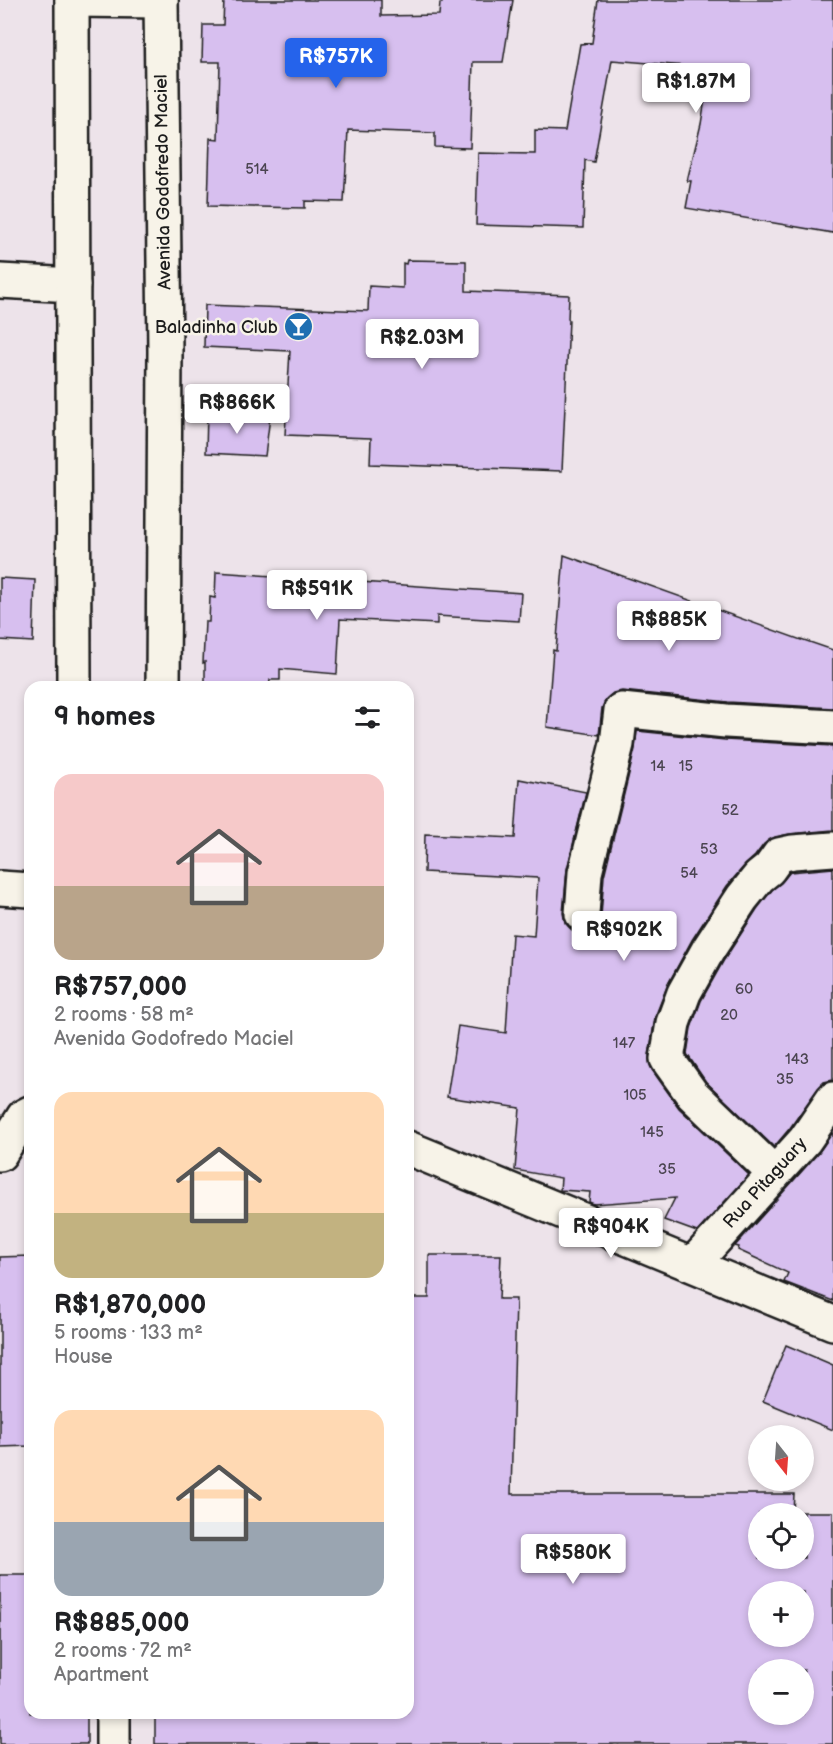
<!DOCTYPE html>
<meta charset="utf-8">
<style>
body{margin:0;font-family:"Balsamiq Sans",sans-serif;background:#f2f2f2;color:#202124;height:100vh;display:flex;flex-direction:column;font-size:22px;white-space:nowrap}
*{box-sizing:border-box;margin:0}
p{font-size:20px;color:#757577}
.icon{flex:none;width:33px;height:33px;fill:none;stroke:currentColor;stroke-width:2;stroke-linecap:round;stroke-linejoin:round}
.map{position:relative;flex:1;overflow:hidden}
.details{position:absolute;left:24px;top:681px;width:390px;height:1038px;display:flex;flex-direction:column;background:#fff;border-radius:18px;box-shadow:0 3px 9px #0003}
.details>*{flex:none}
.needle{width:39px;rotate:163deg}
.controls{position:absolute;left:748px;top:1425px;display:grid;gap:12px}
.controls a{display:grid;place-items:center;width:66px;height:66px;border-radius:50%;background:#fff;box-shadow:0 3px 9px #0003;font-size:30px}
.price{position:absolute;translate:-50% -51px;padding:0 14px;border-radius:6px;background:#fff;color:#222;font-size:20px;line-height:39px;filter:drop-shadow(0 2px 3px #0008)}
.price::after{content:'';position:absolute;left:50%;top:36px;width:18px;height:14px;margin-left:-9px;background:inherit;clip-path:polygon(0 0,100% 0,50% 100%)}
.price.on{background:#2563eb;color:#fff}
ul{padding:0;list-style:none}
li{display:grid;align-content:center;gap:12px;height:318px;padding:0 30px}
li span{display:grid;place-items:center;height:186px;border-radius:18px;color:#555}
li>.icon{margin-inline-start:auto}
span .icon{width:108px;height:108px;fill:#fffc;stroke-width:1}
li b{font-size:26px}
h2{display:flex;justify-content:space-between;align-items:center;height:72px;padding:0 30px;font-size:26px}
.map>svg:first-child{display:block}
.building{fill:#d7bfef;stroke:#1c1c1c;stroke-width:1.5;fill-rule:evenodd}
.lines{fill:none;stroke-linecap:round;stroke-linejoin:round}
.minor-casing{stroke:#1c1c1c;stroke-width:38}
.major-casing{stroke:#1c1c1c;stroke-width:38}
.minor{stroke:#f7f3e8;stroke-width:33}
.major{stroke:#f7f3e8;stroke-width:33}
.labels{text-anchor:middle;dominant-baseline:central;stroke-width:5;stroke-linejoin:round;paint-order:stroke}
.number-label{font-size:15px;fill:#4b4551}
.street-label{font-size:18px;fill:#1c1c1c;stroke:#f7f3e8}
.poi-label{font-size:18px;fill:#1c1c1c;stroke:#f7f3e8;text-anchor:end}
</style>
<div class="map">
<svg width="833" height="1744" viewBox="0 0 833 1744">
<rect width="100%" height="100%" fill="#ede3ea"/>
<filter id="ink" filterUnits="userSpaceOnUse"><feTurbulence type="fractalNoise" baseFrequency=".0167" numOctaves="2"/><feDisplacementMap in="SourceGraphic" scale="12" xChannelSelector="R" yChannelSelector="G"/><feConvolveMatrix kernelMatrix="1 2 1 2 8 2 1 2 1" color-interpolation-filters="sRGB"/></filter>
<g filter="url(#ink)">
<!-- building -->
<g class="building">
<path d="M224,0h157v16l58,-1 1,-12h2v-3h71l-10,62h-30l-3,86 -35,-1v-14l-87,-3 -4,72 -39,-1v7l-97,-2 2,-68 8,1 2,-77h-18l1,-37h20z"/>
<path d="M598,0h235v233l-147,-25 5,-27h-4l14,-57 9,-56 -98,-8 -18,102 -9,-2 -2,68 -107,-3 2,-72 57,1v-24l30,1 15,-87 12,-1z"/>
<path d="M407,260l59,1v30l103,4 -1,24 1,1 -7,151 -192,-7 1,-26 -86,-3 5,-84 -86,-4 1,-42 163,6 1,-25 34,2v-25l3,1z"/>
<path d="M207,413l63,4 -5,39 -59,-3z"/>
<path d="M564,555l237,85v-1l32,11v58l-105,-6 -106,-11 -9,2 -7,6 -4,9 -3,27 -52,-8 6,-77 3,1z"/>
<path d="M216,572l305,21 -2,28 -82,-5v8l-97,-5 -3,55 -57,-5v11h-10l-1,7h-64v-25l-2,1 2,-41h4l1,-25 5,1z"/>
<path d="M0,578l35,2 -2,62 -33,-2z"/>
<path d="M637,731l88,9 108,6v84l-44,4 -14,3 -11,7 -9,12 -10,9 -18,21 -35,54 -24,44 -13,33 -6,39 3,14 27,38 70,67 -52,57 -33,-12 11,-22 -81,6 -5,-2 1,-10 -30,-2 1,-12 -46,-8 5,-62 -73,-11 11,-71 48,7 6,-99 22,2 4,-58 -114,-6 1,-38 90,4 4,-59 67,13 -19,77 -4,44 2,10 7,7 9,3 10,-2 7,-7 3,-8 3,-40 31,-127z"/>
<path d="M833,868v212l-9,2 -6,6 -28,40 -16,19 -68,-65 -19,-28 4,-26 10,-27 23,-41 33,-51 15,-19 9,-7 9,-11z"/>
<path d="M833,1132v169l-49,-19 4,-9 -50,-23 1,-3 -4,-1 84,-94z"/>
<path d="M429,1255h72l-2,44h17l-5,195h283l-1,18h40v232h-678v-31h253v-415h21zM759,1514h45v44h-45zM759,1592h45v44h-45zM759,1670h45v44h-45z"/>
<path d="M30,1256v190l-30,1v-190z"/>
<path d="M786,1345l47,20v65l-70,-29z"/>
<path d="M0,1575h30v138h57v31h-87z"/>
</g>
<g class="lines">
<defs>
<g id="minor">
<path d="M0,281l73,4"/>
<path d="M0,888l30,2"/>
<path d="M582,914l3,-41 32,-129 4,-34 105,11 107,6"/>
<path d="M408,1148l425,175"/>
<path d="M774,1173l-82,-79 -25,-35 6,-36 11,-30 24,-43 34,-52 17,-21 10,-8 10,-14 14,-3 40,-3"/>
<path d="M693,1264l112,-124 28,-41"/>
</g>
<g id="major">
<path d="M72,0l2,687"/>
<path d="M72,0l89,1"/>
<path d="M161,0l4,351 -2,336"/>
<path d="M0,1154l24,-38 6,-3"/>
<path d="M113,1744v-31"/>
</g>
</defs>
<!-- minor casing -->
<use href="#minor" class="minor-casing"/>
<!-- major casing -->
<use href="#major" class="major-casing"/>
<!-- minor -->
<use href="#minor" class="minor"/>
<!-- major -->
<use href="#major" class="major"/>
</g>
</g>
<!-- icons -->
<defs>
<symbol id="bar-disc" viewBox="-11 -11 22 22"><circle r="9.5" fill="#1f6fb2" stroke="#f7f3e8"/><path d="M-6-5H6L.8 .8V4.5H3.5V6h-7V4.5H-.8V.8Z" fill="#fff"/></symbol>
</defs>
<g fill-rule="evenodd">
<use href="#bar-disc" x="282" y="310" width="33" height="33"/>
</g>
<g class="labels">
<!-- number labels -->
<g class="number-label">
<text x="257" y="169">514</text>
<text x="658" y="766">14</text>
<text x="686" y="766">15</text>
<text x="730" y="810">52</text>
<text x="709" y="849">53</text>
<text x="689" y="873">54</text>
<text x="744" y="989">60</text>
<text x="729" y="1015">20</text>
<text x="624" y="1043">147</text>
<text x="797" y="1059">143</text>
<text x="785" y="1079">35</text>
<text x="635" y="1095">105</text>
<text x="652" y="1132">145</text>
<text x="667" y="1169">35</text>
</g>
<!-- street labels -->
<g class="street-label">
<text transform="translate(163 182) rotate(-91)">Avenida Godofredo Maciel</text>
<text transform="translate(765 1183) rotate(-48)">Rua Pitaguary</text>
</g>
<!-- poi labels -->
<g class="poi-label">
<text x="278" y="327">Baladinha Club</text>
</g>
</g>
</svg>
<div class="controls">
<a><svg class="needle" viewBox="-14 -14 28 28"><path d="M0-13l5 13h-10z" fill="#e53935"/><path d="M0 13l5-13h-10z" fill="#757577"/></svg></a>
<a><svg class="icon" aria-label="locate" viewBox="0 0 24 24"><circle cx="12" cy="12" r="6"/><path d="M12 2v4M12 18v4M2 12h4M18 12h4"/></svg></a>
<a>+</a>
<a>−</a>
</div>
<b class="price on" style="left:336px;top:89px">R$757K</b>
<b class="price" style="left:696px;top:114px">R$1.87M</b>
<b class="price" style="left:422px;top:370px">R$2.03M</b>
<b class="price" style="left:237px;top:435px">R$866K</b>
<b class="price" style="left:317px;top:621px">R$591K</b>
<b class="price" style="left:669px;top:652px">R$885K</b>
<b class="price" style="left:624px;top:962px">R$902K</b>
<b class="price" style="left:611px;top:1259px">R$904K</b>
<b class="price" style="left:573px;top:1585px">R$580K</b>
<section class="details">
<h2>9 homes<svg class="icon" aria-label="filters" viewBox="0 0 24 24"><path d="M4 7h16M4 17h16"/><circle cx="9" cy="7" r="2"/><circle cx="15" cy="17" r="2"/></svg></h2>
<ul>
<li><span style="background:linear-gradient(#f6c9c9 60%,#b9a48a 0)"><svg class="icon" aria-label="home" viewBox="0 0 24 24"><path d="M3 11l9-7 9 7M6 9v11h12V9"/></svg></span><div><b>R$757,000</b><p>2 rooms · 58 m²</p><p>Avenida Godofredo Maciel</p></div></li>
<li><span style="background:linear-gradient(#ffd9b3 65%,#c2b280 0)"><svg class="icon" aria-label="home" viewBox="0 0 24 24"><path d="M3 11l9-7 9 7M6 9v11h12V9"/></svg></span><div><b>R$1,870,000</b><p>5 rooms · 133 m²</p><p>House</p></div></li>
<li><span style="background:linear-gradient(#ffd9b3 60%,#9aa5b1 0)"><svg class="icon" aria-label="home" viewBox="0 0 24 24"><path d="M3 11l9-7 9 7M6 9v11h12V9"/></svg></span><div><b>R$885,000</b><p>2 rooms · 72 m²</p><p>Apartment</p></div></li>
</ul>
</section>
</div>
